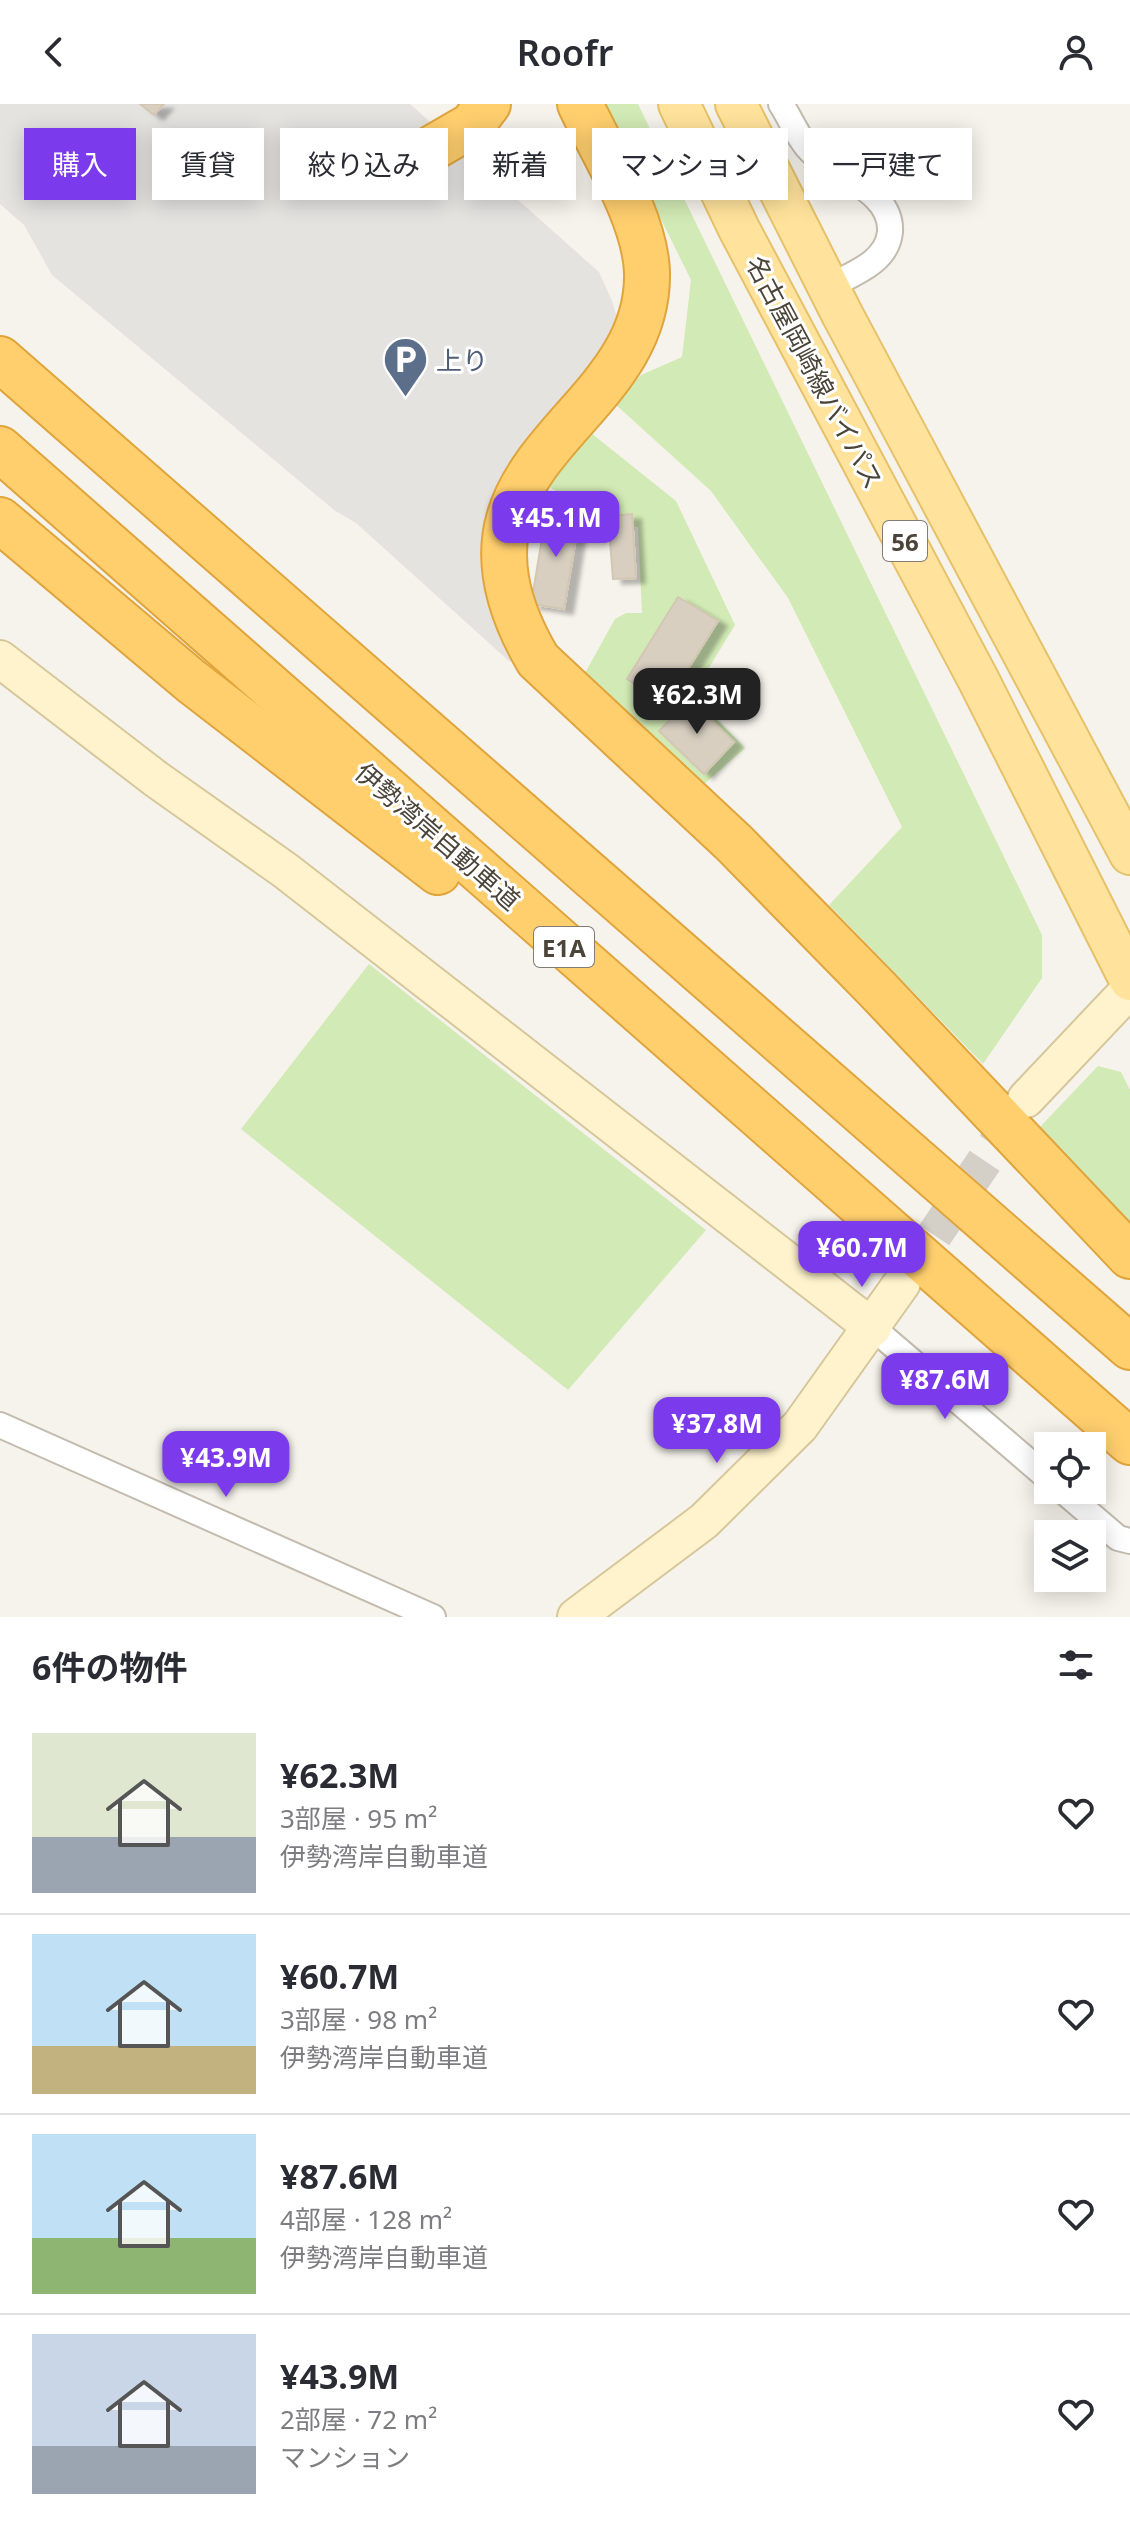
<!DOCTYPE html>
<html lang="ja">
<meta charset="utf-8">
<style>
body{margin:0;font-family:"Noto Sans","Noto Sans JP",sans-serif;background:#f7f7f7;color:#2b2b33;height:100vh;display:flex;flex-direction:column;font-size:30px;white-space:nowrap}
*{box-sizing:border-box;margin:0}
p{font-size:26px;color:#7c7c81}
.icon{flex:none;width:44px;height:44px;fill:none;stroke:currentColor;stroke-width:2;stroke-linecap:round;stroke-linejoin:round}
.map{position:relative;height:1513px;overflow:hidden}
.details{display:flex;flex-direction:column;background:#fff;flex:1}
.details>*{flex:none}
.guide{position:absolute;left:24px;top:24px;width:1082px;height:72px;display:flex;gap:16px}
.buttons{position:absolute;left:1034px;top:1328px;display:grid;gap:16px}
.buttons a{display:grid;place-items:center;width:72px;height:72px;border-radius:0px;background:#fff;box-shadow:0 4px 20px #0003;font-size:40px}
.price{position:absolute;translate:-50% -68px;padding:0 18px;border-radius:16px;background:#7c3aed;color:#fff;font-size:26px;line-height:52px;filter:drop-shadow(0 2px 4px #0008)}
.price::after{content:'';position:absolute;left:50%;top:48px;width:24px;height:18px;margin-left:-12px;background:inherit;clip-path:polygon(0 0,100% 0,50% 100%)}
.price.on{background:#222;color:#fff}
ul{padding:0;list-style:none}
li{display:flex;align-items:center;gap:24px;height:200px;padding:0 32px}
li+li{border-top:2px solid #e1e1e2}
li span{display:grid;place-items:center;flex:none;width:224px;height:160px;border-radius:0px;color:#555}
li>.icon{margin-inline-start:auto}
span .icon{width:96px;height:96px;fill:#fffc;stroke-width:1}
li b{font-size:34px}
h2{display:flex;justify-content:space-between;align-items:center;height:96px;padding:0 32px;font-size:34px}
.chip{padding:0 28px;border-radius:0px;background:#fff;box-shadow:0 4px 20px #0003;font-size:28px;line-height:72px}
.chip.on{background:#7c3aed;color:#fff}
header{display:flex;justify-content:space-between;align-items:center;height:104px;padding:0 32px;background:#fff;font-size:36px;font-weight:600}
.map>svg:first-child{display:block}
.green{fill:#d2eab5}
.parking{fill:#e5e3e0}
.building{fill:#d8cfc1;stroke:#d3c7b4;stroke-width:2;filter:url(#shadow)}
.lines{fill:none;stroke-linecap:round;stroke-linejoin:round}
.secondary-tunnel{stroke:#d4d0c8;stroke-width:36;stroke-dasharray:36 18;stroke-linecap:butt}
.street-casing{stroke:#c2bbae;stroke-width:28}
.secondary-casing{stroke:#d6c79b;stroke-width:40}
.primary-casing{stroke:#e6c16a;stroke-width:44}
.highway-casing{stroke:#e0a43c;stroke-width:48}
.street{stroke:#fff;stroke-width:24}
.secondary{stroke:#fff3cd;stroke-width:36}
.primary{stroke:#ffe39c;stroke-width:40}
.highway{stroke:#ffcf6e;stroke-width:44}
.labels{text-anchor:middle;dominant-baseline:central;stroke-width:6;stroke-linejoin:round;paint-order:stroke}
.shield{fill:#fff;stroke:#817c74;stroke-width:2}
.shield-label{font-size:24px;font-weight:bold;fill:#4b4439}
.service-label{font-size:26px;fill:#4e5e75;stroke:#fff;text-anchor:start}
.street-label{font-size:26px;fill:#4b4439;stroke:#fff}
</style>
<header><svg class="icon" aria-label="back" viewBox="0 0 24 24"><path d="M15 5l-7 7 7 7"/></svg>Roofr<svg class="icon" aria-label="person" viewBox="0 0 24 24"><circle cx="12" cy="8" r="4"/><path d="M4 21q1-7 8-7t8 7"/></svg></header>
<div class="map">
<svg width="1130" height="1513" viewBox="0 0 1130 1513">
<defs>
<filter id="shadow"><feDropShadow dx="9" dy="5" stdDeviation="2" flood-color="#0004"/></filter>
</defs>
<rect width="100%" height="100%" fill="#f6f3ec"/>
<!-- green -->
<g class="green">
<path d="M604,0h34l404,831v43l-59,86 -154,-159 73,-78 -114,-229 -77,-107 -96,-87 26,-29 41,-18 9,-77z"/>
<path d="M586,325l90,72 59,124 -42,69 52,54 -43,38 -122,-104 35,-63 11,-6h16l-4,-86 -27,-3 -70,-42z"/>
<path d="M369,860l337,266 -138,160 -327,-261z"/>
<path d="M1098,962l23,6 9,18v134l-91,-96z"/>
</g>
<!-- parking -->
<path class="parking" d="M0,0h410l189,168 13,29 21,68 -104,141 -7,63 20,65 -32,24 -154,-139 -22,-13 -282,-235 -28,-50 -24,-21z"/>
<!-- building -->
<g class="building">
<path d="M140,0h24l-10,11z"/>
<path d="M547,405l33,5 -16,95 -33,-5z"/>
<path d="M632,410l4,64 -23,1 -5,-63z"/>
<path d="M678,493l40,24 -52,83 -39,-25z"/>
<path d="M690,595l44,43 -30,32 -45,-43z"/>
</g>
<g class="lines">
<!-- secondary-tunnel -->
<path class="secondary-tunnel" d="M904,1176l119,-176"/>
<defs>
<g id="street">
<path d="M781,0c9,14 16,31 26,43 24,28 86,42 83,85 -3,31 -38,42 -62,55"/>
<path d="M873,1224l175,150"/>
<path d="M0,1321l433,192"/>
<path d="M1062,1386l56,48 12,3"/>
</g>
<g id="secondary">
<path d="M0,555l156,120 130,92 587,457"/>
<path d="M1026,995l104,-110"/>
<path d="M576,1513l128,-96 96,-95 102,-143"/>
</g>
<g id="primary">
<path d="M679,0l60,125 239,450 152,301"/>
<path d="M736,0l106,210 288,540"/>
</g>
<g id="highway">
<path d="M580,0c23,49 65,114 67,168 4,154 -228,185 -109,388l196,183 144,147 252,266"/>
<path d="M429,46l43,-25 16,-21"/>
<path d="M0,255l1130,988"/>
<path d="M0,345l1130,993"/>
<path d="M0,416l191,161 247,191"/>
</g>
</defs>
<!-- street casing -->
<use href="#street" class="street-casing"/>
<!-- secondary casing -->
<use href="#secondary" class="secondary-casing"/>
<!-- primary casing -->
<use href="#primary" class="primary-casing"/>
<!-- highway casing -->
<use href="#highway" class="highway-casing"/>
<!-- street -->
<use href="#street" class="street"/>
<!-- secondary -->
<use href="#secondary" class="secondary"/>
<!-- primary -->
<use href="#primary" class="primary"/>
<!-- highway -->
<use href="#highway" class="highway"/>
</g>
<!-- icons -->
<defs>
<symbol id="parking-pin" viewBox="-11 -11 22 30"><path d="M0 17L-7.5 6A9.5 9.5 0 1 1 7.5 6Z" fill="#5c6f8a" stroke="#fff"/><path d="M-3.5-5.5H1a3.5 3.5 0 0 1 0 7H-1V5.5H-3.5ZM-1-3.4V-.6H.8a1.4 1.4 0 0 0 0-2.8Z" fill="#fff"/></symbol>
</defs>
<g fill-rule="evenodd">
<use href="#parking-pin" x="380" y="230" width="51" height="69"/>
</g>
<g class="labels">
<!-- shield labels -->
<g class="shield">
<rect x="883" y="417" width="44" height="40" rx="6"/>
<rect x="534" y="823" width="60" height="40" rx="6"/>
</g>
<g class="shield-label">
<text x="905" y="437">56</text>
<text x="564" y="843">E1A</text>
</g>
<!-- service labels -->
<g class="service-label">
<text x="436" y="256">上り</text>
</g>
<!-- street labels -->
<g class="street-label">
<text transform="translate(815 268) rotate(62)">名古屋岡崎線バイパス</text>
<text transform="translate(438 732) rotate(41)">伊勢湾岸自動車道</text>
</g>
</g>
</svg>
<div class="buttons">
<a><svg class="icon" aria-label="locate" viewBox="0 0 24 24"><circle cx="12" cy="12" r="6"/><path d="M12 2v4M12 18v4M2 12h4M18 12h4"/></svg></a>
<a><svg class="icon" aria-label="layers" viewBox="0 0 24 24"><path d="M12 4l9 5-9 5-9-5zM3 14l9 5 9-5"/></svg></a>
</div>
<b class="price" style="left:556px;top:455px">¥45.1M</b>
<b class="price on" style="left:697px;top:632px">¥62.3M</b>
<b class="price" style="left:862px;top:1185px">¥60.7M</b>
<b class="price" style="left:945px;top:1317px">¥87.6M</b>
<b class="price" style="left:717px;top:1361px">¥37.8M</b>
<b class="price" style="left:226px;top:1395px">¥43.9M</b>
<div class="guide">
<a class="chip on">購入</a>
<a class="chip">賃貸</a>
<a class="chip">絞り込み</a>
<a class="chip">新着</a>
<a class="chip">マンション</a>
<a class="chip">一戸建て</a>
</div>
</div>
<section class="details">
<h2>6件の物件<svg class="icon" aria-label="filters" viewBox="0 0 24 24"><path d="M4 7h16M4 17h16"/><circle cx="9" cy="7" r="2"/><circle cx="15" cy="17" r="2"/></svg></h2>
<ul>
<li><span style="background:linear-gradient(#dfe7d0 65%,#9aa5b1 0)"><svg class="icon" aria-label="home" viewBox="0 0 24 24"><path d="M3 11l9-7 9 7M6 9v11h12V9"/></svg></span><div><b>¥62.3M</b><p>3部屋 · 95 m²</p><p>伊勢湾岸自動車道</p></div><svg class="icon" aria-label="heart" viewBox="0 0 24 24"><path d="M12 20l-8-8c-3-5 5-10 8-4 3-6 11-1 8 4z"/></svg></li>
<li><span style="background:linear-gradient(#bfe0f5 70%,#c2b280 0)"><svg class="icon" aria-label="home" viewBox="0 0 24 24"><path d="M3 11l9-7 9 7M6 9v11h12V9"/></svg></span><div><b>¥60.7M</b><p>3部屋 · 98 m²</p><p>伊勢湾岸自動車道</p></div><svg class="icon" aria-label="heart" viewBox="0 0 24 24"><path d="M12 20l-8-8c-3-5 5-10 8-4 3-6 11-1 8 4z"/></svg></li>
<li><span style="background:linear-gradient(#bfe0f5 65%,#8fb573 0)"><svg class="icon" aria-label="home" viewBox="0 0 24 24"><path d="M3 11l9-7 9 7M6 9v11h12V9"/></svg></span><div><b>¥87.6M</b><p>4部屋 · 128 m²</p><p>伊勢湾岸自動車道</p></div><svg class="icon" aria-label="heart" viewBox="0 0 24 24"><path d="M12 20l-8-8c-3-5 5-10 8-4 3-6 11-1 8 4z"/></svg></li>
<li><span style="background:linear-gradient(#c9d6e8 70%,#9aa5b1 0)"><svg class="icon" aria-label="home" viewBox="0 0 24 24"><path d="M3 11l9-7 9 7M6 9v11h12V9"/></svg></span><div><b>¥43.9M</b><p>2部屋 · 72 m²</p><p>マンション</p></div><svg class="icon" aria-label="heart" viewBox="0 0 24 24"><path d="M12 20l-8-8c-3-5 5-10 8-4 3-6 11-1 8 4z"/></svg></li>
</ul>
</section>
